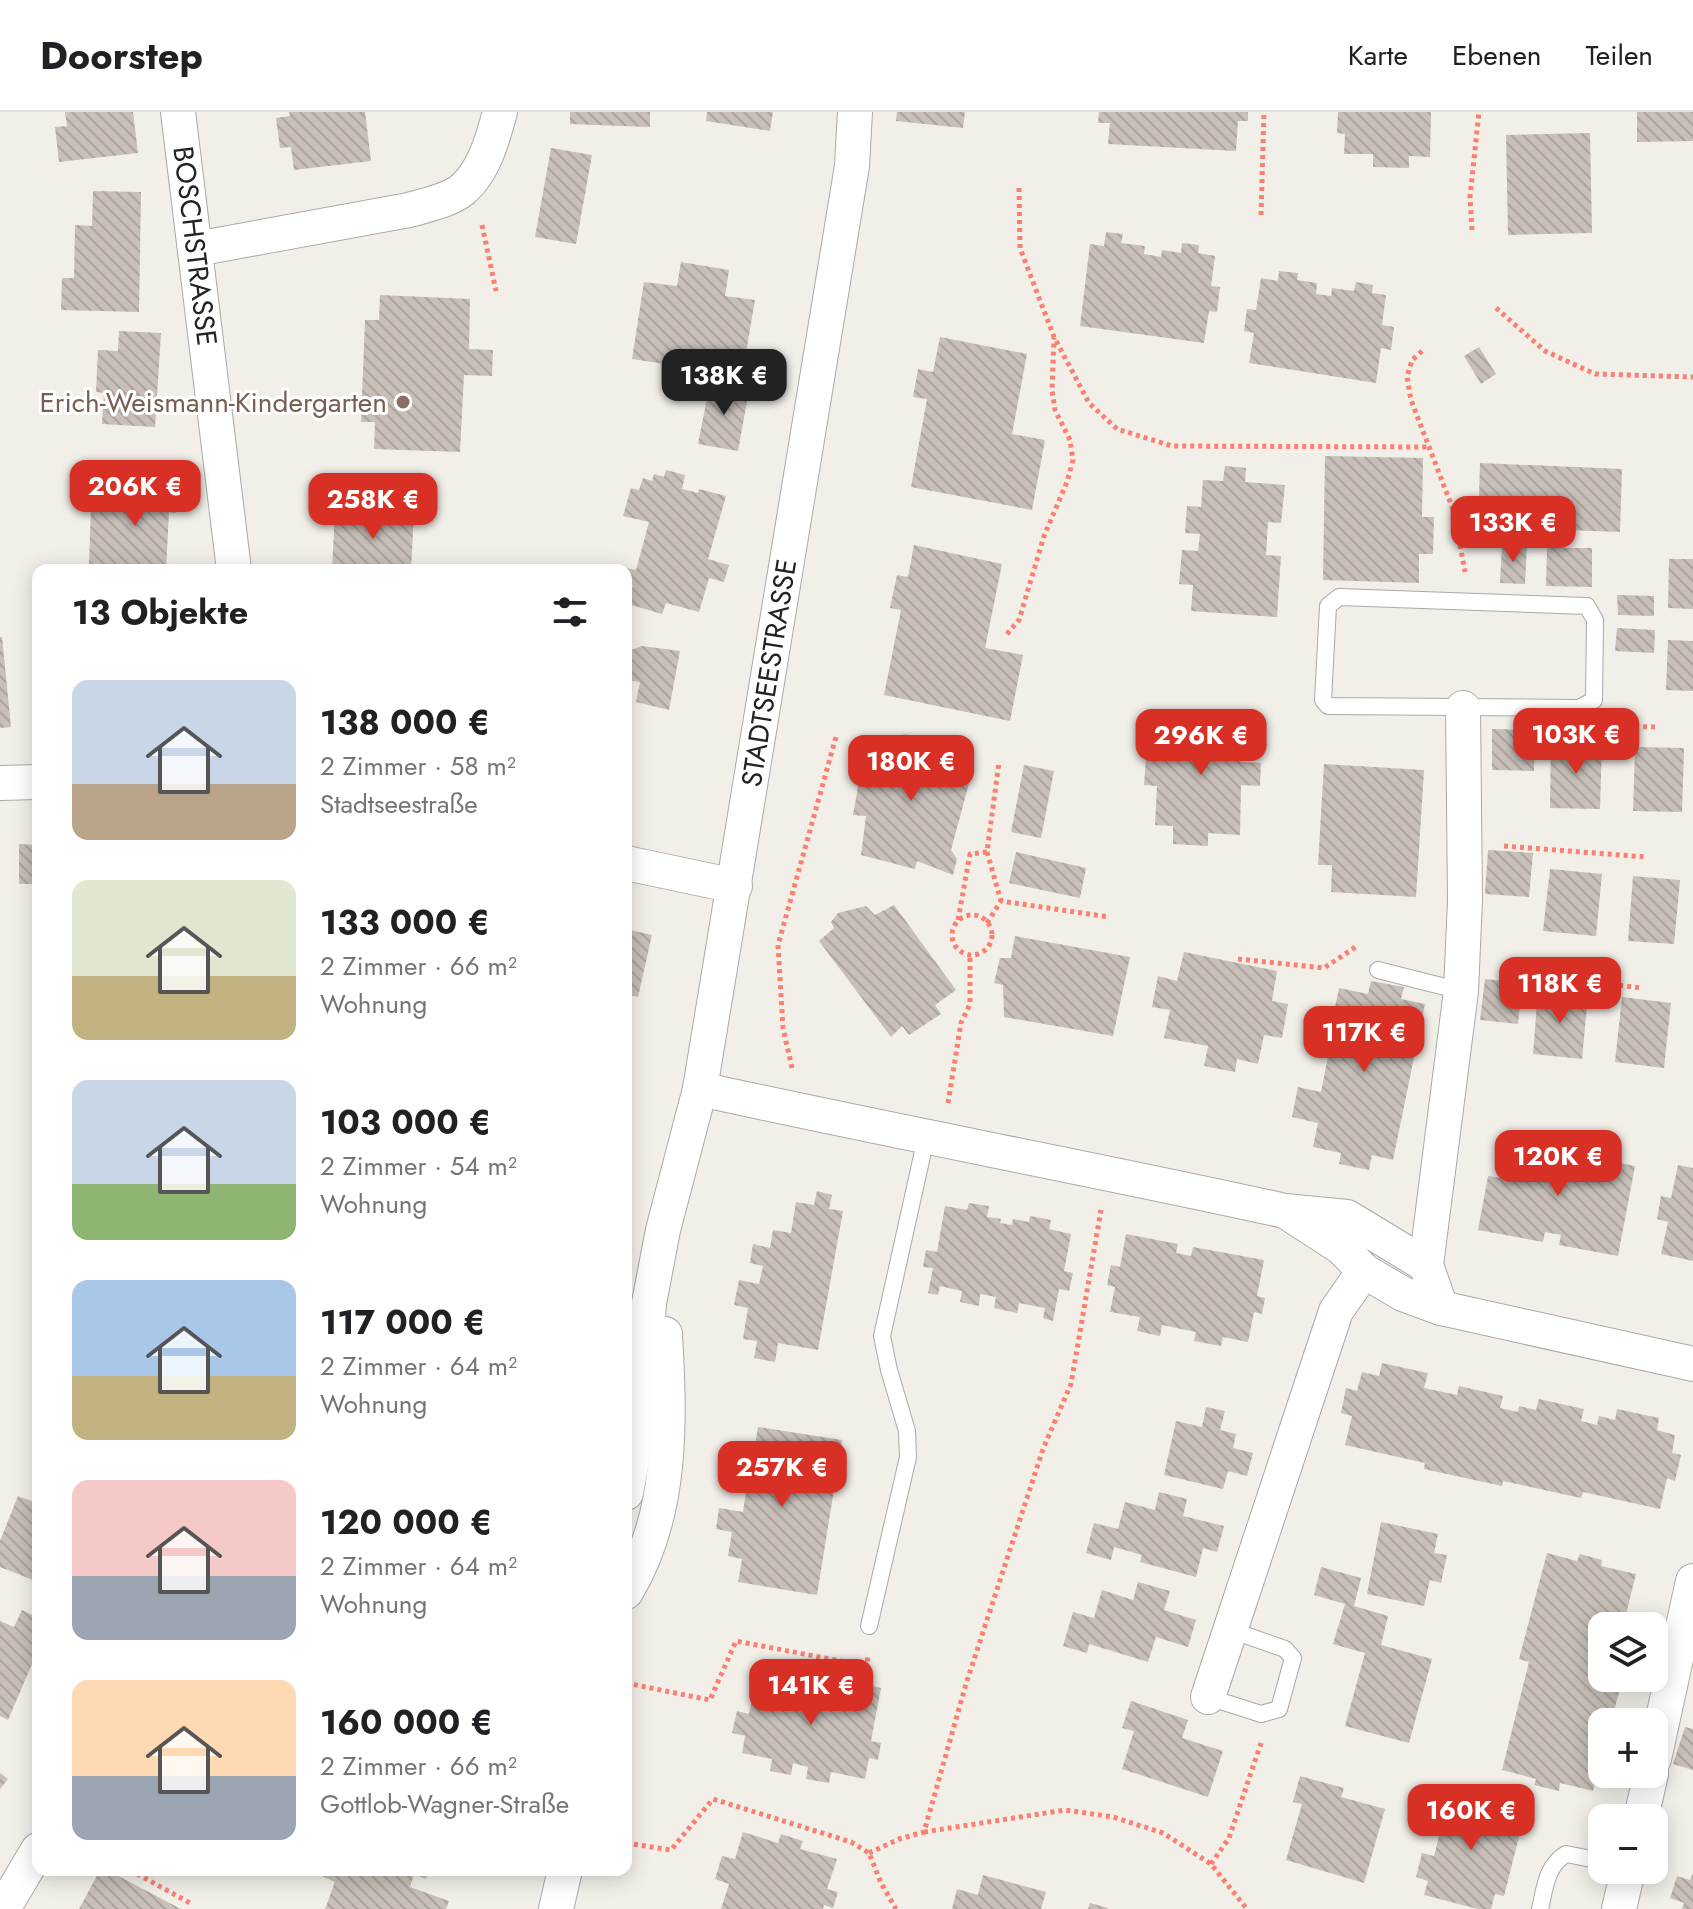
<!DOCTYPE html>
<html lang="de">
<meta charset="utf-8">
<style>
body{margin:0;font-family:Jost,sans-serif;background:#f2f2f2;color:#202124;height:100vh;display:flex;flex-direction:column;font-size:30px;white-space:nowrap}
*{box-sizing:border-box;margin:0}
p{font-size:26px;color:#757577}
.icon{flex:none;width:44px;height:44px;fill:none;stroke:currentColor;stroke-width:2;stroke-linecap:round;stroke-linejoin:round}
.map{position:relative;flex:1;overflow:hidden}
.details{position:absolute;left:32px;top:452px;width:600px;height:1312px;display:flex;flex-direction:column;background:#fff;border-radius:16px;box-shadow:0 4px 20px #0003}
.details>*{flex:none}
.tools{position:absolute;left:1588px;top:1500px;display:grid;gap:16px}
.tools a{display:grid;place-items:center;width:80px;height:80px;border-radius:16px;background:#fff;box-shadow:0 4px 20px #0003;font-size:40px}
.price{position:absolute;translate:-50% -68px;padding:0 18px;border-radius:16px;background:#d93025;color:#fff;font-size:26px;line-height:52px;filter:drop-shadow(0 2px 4px #0008)}
.price::after{content:'';position:absolute;left:50%;top:48px;width:24px;height:18px;margin-left:-12px;background:inherit;clip-path:polygon(0 0,100% 0,50% 100%)}
.price.on{background:#222;color:#fff}
ul{padding:0;list-style:none}
li{display:flex;align-items:center;gap:24px;height:200px;padding:0 40px}
li span{display:grid;place-items:center;flex:none;width:224px;height:160px;border-radius:16px;color:#555}
li>.icon{margin-inline-start:auto}
span .icon{width:96px;height:96px;fill:#fffc;stroke-width:1}
li b{font-size:34px}
h2{display:flex;justify-content:space-between;align-items:center;height:96px;padding:0 40px;font-size:34px}
header{display:flex;align-items:center;gap:48px;box-sizing:border-box;height:112px;padding:0 40px;background:#fff;border-bottom:2px solid #e0e0e0}
header strong{font-size:38px}
nav{display:flex;gap:44px;margin-inline-start:auto;font-size:28px}
.map>svg:first-child{display:block}
.building{fill:url(#building-back-hatch)}
.lines{fill:none;stroke-linecap:round;stroke-linejoin:round}
.service-casing{stroke:#a9a9a9;stroke-width:18}
.minor-casing{stroke:#a9a9a9;stroke-width:36}
.path{stroke:#fa8072;stroke-width:5;stroke-dasharray:4 4;stroke-linecap:butt}
.service{stroke:#fff;stroke-width:16}
.minor{stroke:#fff;stroke-width:34}
.education-dot{fill:#8d6e63;stroke:#fff;stroke-width:3}
.labels{text-anchor:middle;dominant-baseline:central;stroke-width:6;stroke-linejoin:round;paint-order:stroke}
.street-label{font-size:28px;fill:#222;stroke:#fff}
.education-label{font-size:28px;fill:#785e54;stroke:#fff;text-anchor:end}
</style>
<header>
<strong>Doorstep</strong>
<nav><a>Karte</a><a>Ebenen</a><a>Teilen</a></nav>
</header>
<div class="map">
<svg width="1693" height="1797" viewBox="0 0 1693 1797">
<defs>
<pattern id="building-back-hatch" width="6" height="6" patternUnits="userSpaceOnUse" patternTransform="scale(2)"><rect width="6" height="6" fill="#c7bfb8"/><path d="M-1 5l2 2M0 0l6 6M5-1l2 2" fill="none" stroke="#aba49e"/></pattern>
</defs>
<rect width="100%" height="100%" fill="#f2efe9"/>
<!-- building -->
<g class="building">
<path d="M65,0h68l5,41 -79,9 -4,-35 12,-1z"/>
<path d="M289,0h76l6,49 -77,9 -3,-23 -11,1 -4,-30 14,-2z"/>
<path d="M570,0h80v15l-80,-3z"/>
<path d="M707,0h66l-3,19 -64,-10z"/>
<path d="M897,0h68l-2,16 -67,-7z"/>
<path d="M1099,0h149v9h-10l-2,30 -128,-7 2,-21h-12z"/>
<path d="M1338,0h93l-1,45 -21,-1v12l-36,-1v-13h-29l1,-20 -8,-1z"/>
<path d="M1637,0h56v29l-56,1z"/>
<path d="M1590,21l2,100 -84,2 -2,-100z"/>
<path d="M551,36l41,7 -16,89 -41,-7z"/>
<path d="M93,79l48,1 -2,120 -78,-2 1,-32h12l1,-53 17,1z"/>
<path d="M1106,120l17,2 -2,9 24,3 -1,8 17,3 1,-7 19,3 1,-10 17,2 -1,8 17,3 -4,30 9,1 -3,25 -8,-1 -5,32 -124,-17 10,-82 14,2z"/>
<path d="M681,150l48,8 -4,26 30,4 -13,76 -110,-17 12,-77 33,4z"/>
<path d="M1279,159l19,2 -1,7 20,3 -1,11 15,2 1,-8 22,3 2,-9 17,3 -1,8 14,2 -4,30 12,2 -3,23 -10,-2 -5,35 -127,-20 5,-30 -10,-2 3,-22 9,1 5,-32 17,3z"/>
<path d="M380,183l90,4 -1,50 24,1 -1,26 -28,-1 -4,77 -86,-3 1,-27h-14l4,-102h14z"/>
<path d="M119,219l42,2 -6,94 -53,-3 2,-31 -8,-1 2,-42 20,1z"/>
<path d="M940,225l87,17 -15,80 33,6 -13,70 -121,-23 16,-88 -14,-2 5,-28 15,3z"/>
<path d="M1479,235l17,27 -15,10 -17,-28z"/>
<path d="M710,271l39,7 -11,61 -40,-7z"/>
<path d="M1325,344l98,2 -1,59h12l-1,37h-14v29l-96,-3z"/>
<path d="M1480,351l142,6 -2,63 -142,-5z"/>
<path d="M1225,354l21,2 -1,14 40,3 -4,38 -13,-1 -2,33 15,1 -4,61 -86,-6 2,-26 -14,-1 3,-34 16,1 2,-17 -15,-1 2,-27 14,1 2,-27 20,1z"/>
<path d="M666,358l19,5 -3,14 16,4 1,-4 27,7 -18,63 21,6 -5,17 -15,-4 -10,34 -33,-9 -4,11 -34,-10 5,-19 -7,-2v-11l1,-4 9,2 13,-48 -26,-6 8,-28 8,2 4,-12 9,3 2,-7 10,3z"/>
<path d="M136,363l42,1 -2,37 -7,-1 -3,58h-66v-6h-11l2,-57 43,1z"/>
<path d="M335,398l79,4 -3,56h-79z"/>
<path d="M1502,431l25,2 -2,39 -25,-1z"/>
<path d="M914,433l88,19 -17,84 38,7 -13,66 -126,-26 17,-85 -11,-2 7,-33 11,2z"/>
<path d="M1547,436h45v39l-46,-1z"/>
<path d="M1669,447h24v50l-25,-1z"/>
<path d="M1617,483l37,1v20l-36,-1z"/>
<path d="M1617,516l38,2 -1,23 -39,-2z"/>
<path d="M0,525h2l9,90 -11,1z"/>
<path d="M1668,528l25,1v50l-27,-1z"/>
<path d="M642,534l38,5 -11,59 -33,-8 4,-20 -14,-2v-25l5,-5z"/>
<path d="M1164,603l79,3 -2,44 20,1 -1,23 -19,-1 -1,50 -32,-2v13l-35,-2v-18l-18,-1 2,-39 -13,-1 2,-27 16,1z"/>
<path d="M1492,617l43,1 -1,41 -42,-1z"/>
<path d="M906,622l32,12 -4,12 40,7 -23,85 6,9 -4,16 -36,-14 -2,8 -54,-14 5,-39 -13,-1 13,-73z"/>
<path d="M626,623l6,1 -4,26h-2z"/>
<path d="M1551,630l51,2 -2,65 -50,-1z"/>
<path d="M1635,635l49,1 -2,64 -49,-1z"/>
<path d="M1324,652l100,6 -8,127 -85,-5 1,-27h-14z"/>
<path d="M1024,653l30,6 -13,67 -30,-6z"/>
<path d="M19,732l19,1v65h-3v-26h-16z"/>
<path d="M1488,738l45,3 -4,44 -44,-3z"/>
<path d="M1016,740l70,16 -6,30 -71,-15z"/>
<path d="M1550,757l52,5 -6,62 -53,-5z"/>
<path d="M1633,764l47,4 -6,64 -46,-3z"/>
<path d="M894,793l62,85 -21,15 6,9 -32,21 -7,-9 -11,11 -72,-96 15,-13 -3,-6 7,-9 28,-7 9,9z"/>
<path d="M626,817l26,6 -14,62 -12,-3z"/>
<path d="M1015,824l115,21 -17,79 -109,-19 -1,-32 -9,-2 6,-25h11z"/>
<path d="M1184,840l93,19 -5,30 16,3 -6,34 -18,-3 -6,29 -21,-5 -2,13 -31,-6 4,-20 -44,-8 6,-28 -18,-3 6,-31 19,5z"/>
<path d="M1485,867l37,4 -4,41 -38,-4z"/>
<path d="M1371,869l33,6 -3,12 24,5 -32,156 -21,-5 -3,15 -30,-6 2,-11 -28,-6 5,-24 -26,-6 6,-30 23,5 10,-51 -17,-3 5,-24 14,3 6,-29 29,6z"/>
<path d="M1538,879l50,4 -6,64 -49,-5z"/>
<path d="M1622,885l49,6 -7,65 -49,-6z"/>
<path d="M1499,1028l136,26 -17,90 -59,-11 2,-10 -16,-3 -2,10 -65,-12 10,-54 13,2 3,-14 -9,-1z"/>
<path d="M1678,1053l15,3v93l-32,-7 7,-32 -11,-3 4,-23 10,2z"/>
<path d="M817,1079l15,4 -3,14 14,2 -25,139 -40,-7 -3,19 -21,-4 3,-17 -14,-2 5,-31 -14,-3 5,-25 20,4 4,-18 -13,-3 3,-19 17,4 3,-18 18,3 5,-31 18,3z"/>
<path d="M969,1091l20,3 -2,11 14,2 -1,4 12,2 1,-6 16,3 1,-6 21,4 -2,9 22,5 -7,37 9,2 -4,18 -10,-2 -6,32 -10,-3 2,-10 -26,-5 -2,10 -23,-5 2,-11 -16,-3 -1,12 -19,-4 2,-11 -22,-5 -2,9 -10,-2 5,-25 -10,-1 3,-17 11,2 8,-46 22,4z"/>
<path d="M1126,1122l52,10 -2,9 15,3 2,-9 71,13 -7,36 8,2 -3,16 -8,-2 -6,30 -25,-5 -2,9 -27,-5 2,-9 -34,-7 -2,11 -23,-5 3,-14 -30,-5 5,-25 -8,-2 4,-20 9,2z"/>
<path d="M1382,1251l46,10 -4,15 33,7 2,-9 44,10 -3,12 18,4 1,-6 17,4 3,-11 45,10 -3,12 16,4 2,-9 16,4 2,-11 42,9 -2,12 18,5 -3,18 9,2 -6,26 -8,-3 -7,31 -77,-17 -2,6 -78,-17 -1,5 -78,-17 1,-6 -80,-18 7,-29 -11,-3 5,-25 11,3 5,-19 17,4z"/>
<path d="M1206,1295l19,4 -5,19 16,4 -3,14 20,5 -6,23 -19,-5 -5,18 -59,-14 12,-54 26,6z"/>
<path d="M758,1315l84,13 -25,155 -79,-13 4,-23 -14,-3 4,-24 -16,-3 3,-21 24,4 3,-20 -23,-4 3,-17 8,1 3,-20 16,3z"/>
<path d="M38,1380v90l-38,-15v-26l18,-45 16,6z"/>
<path d="M1159,1380l28,7 -4,17 41,10 -7,26 -14,-4 -7,29 -56,-15 2,-7 -28,-8 -3,13 -25,-7 8,-30 24,6 7,-27 30,8z"/>
<path d="M1381,1410l57,12 -4,19 13,2 -6,28 -11,-3 -6,26 -57,-12z"/>
<path d="M1547,1441l30,8 3,-7 22,6 -1,6 35,8 -13,52h-21v52h7l-1,4 13,3 -10,37h-9v35l-9,34 -33,-8 -1,8 -25,-6 2,-6 -34,-9 27,-108 -10,-3z"/>
<path d="M1321,1455l40,11 -7,28 34,10 -7,29 51,14 -23,84 -64,-17 20,-73 -32,-9 12,-40 -31,-9z"/>
<path d="M1138,1470l32,9 -6,19 32,10 -8,27 -32,-10 -8,25 -59,-18 -2,9 -24,-7 10,-34 21,6 8,-28 31,10z"/>
<path d="M22,1498l16,8v32l-30,70 -8,-4v-95l14,6z"/>
<path d="M781,1556l21,5 -2,14 34,7 3,-15 44,9 -10,53 10,2 -3,17 -9,-2 -4,21 -34,-7 -2,11 -23,-4 2,-12 -15,-4 -2,12 -21,-4 2,-12 -30,-6 3,-17 -13,-3 5,-22 12,3 8,-37 21,4z"/>
<path d="M1131,1589l57,19 -6,18 41,13 -15,46 -86,-28 12,-38 -12,-3z"/>
<path d="M1685,1615l8,2v41l-20,-6z"/>
<path d="M0,1661l8,6 -8,10z"/>
<path d="M1300,1664l44,12 -3,9 44,12 -21,74 -78,-23 16,-56 -9,-2z"/>
<path d="M1452,1678l62,16 -5,19 12,4 -17,67 -9,-2 -4,15h-13l-54,-14 4,-14 -12,-4 6,-24 12,3 7,-28 -7,-1 6,-23 8,2z"/>
<path d="M743,1720l35,11 3,-9 22,7 -3,8 37,10 -10,30 11,3 -5,16 -9,-3 -1,4h-102l8,-25 -14,-5 7,-23 13,3z"/>
<path d="M100,1758h7l74,39h-102z"/>
<path d="M322,1758h107l-3,9 -12,-5 -4,13 39,14 -3,8h-121l10,-27 -15,-7z"/>
<path d="M1693,1761v36h-11l2,-6 -14,-5 7,-22 13,4z"/>
<path d="M983,1763l63,17 -5,17h-89l5,-20 21,6z"/>
<path d="M1090,1791l18,5 -1,1h-19z"/>
</g>
<g class="lines">
<defs>
<g id="service">
<path d="M1339,485l248,9 8,14 -1,80 -15,8 -251,-2 -5,-6 5,-94z"/>
<path d="M1378,858l83,21"/>
<path d="M869,1514l39,-169 -1,-26 -18,-61 -7,-34 44,-198"/>
<path d="M1208,1585l53,17 18,-5 14,-51 -8,-9 -54,-19"/>
<path d="M1540,1797c5,-21 6,-43 26,-55l36,7"/>
</g>
<g id="minor">
<path d="M178,0l56,458"/>
<path d="M196,137l213,-39c17,-5 39,-9 53,-20 22,-18 31,-52 38,-78"/>
<path d="M0,671l38,-1"/>
<path d="M626,751l109,23"/>
<path d="M700,977c194,43 390,79 585,122"/>
<path d="M1285,1099l62,6 79,48 15,43 -38,-14 -39,-23 -22,-23z"/>
<path d="M1426,1153l35,-274 4,-91 -2,-192"/>
<path d="M1441,1196l252,56"/>
<path d="M626,1381l16,-86 7,-104 14,-73 37,-141 152,-923 3,-54"/>
<path d="M626,1480c47,-78 44,-170 39,-258"/>
<path d="M1208,1585l128,-386 28,-40"/>
<path d="M1654,1647l39,-178"/>
<path d="M1641,1706l10,-44"/>
<path d="M3,1797l35,-59"/>
<path d="M556,1797l9,-39"/>
<path d="M1619,1797l9,-39"/>
</g>
</defs>
<!-- service casing -->
<use href="#service" class="service-casing"/>
<!-- minor casing -->
<use href="#minor" class="minor-casing"/>
<!-- path -->
<g class="path">
<path d="M1019,76l1,60 34,89 35,66 28,26 55,17 256,1"/>
<path d="M1261,103l3,-103"/>
<path d="M482,113l14,66"/>
<path d="M1472,118l-2,-33 9,-85"/>
<path d="M1496,196l49,43 50,23 98,3"/>
<path d="M1422,239l-10,9 -5,17 4,23 43,112 11,60"/>
<path d="M1007,522l12,-14 25,-84 23,-54 6,-22 -3,-20 -15,-30 -3,-20 2,-52"/>
<path d="M1611,614l47,1"/>
<path d="M1504,734l142,11"/>
<path d="M987,740l14,49"/>
<circle cx="972" cy="823" r="20"/>
<path d="M958,808l12,-66 17,-2 12,-90"/>
<path d="M987,811l14,-22 108,16"/>
<path d="M1238,847l86,9 33,-22"/>
<path d="M1500,859l142,17"/>
<path d="M792,956l-9,-40 -5,-83 58,-208"/>
<path d="M948,991l13,-80 9,-19v-49"/>
<path d="M626,1571l84,17 26,-59 131,25 1,-11"/>
<path d="M924,1720l141,-22 48,7 50,16 48,31 36,45"/>
<path d="M626,1731l45,7 42,-51 138,43 18,11 12,30 15,26"/>
<path d="M869,1741l30,-14 25,-7 42,-148 77,-235 28,-65 30,-174"/>
<path d="M1211,1752l18,-26 32,-95"/>
<path d="M130,1758l60,33"/>
</g>
<!-- service -->
<use href="#service" class="service"/>
<!-- minor -->
<use href="#minor" class="minor"/>
</g>
<!-- markers -->
<circle class="education-dot" cx="403" cy="290" r="8"/>
<g class="labels">
<!-- street labels -->
<g class="street-label">
<text transform="translate(195 134) rotate(83)">BOSCHSTRASSE</text>
<text transform="translate(769 561) rotate(-81)">STADTSEESTRASSE</text>
</g>
<!-- education labels -->
<g class="education-label">
<text x="387" y="290">Erich-Weismann-Kindergarten</text>
</g>
</g>
</svg>
<div class="tools">
<a><svg class="icon" aria-label="layers" viewBox="0 0 24 24"><path d="M12 4l9 5-9 5-9-5zM3 14l9 5 9-5"/></svg></a>
<a>+</a>
<a>−</a>
</div>
<b class="price on" style="left:724px;top:305px">138K €</b>
<b class="price" style="left:135px;top:416px">206K €</b>
<b class="price" style="left:373px;top:429px">258K €</b>
<b class="price" style="left:1513px;top:452px">133K €</b>
<b class="price" style="left:1576px;top:664px">103K €</b>
<b class="price" style="left:1201px;top:665px">296K €</b>
<b class="price" style="left:911px;top:691px">180K €</b>
<b class="price" style="left:1560px;top:913px">118K €</b>
<b class="price" style="left:1364px;top:962px">117K €</b>
<b class="price" style="left:1558px;top:1086px">120K €</b>
<b class="price" style="left:782px;top:1397px">257K €</b>
<b class="price" style="left:811px;top:1615px">141K €</b>
<b class="price" style="left:1471px;top:1740px">160K €</b>
<section class="details">
<h2>13 Objekte<svg class="icon" aria-label="filters" viewBox="0 0 24 24"><path d="M4 7h16M4 17h16"/><circle cx="9" cy="7" r="2"/><circle cx="15" cy="17" r="2"/></svg></h2>
<ul>
<li><span style="background:linear-gradient(#c9d6e8 65%,#b9a48a 0)"><svg class="icon" aria-label="home" viewBox="0 0 24 24"><path d="M3 11l9-7 9 7M6 9v11h12V9"/></svg></span><div><b>138 000 €</b><p>2 Zimmer · 58 m²</p><p>Stadtseestraße</p></div></li>
<li><span style="background:linear-gradient(#dfe7d0 60%,#c2b280 0)"><svg class="icon" aria-label="home" viewBox="0 0 24 24"><path d="M3 11l9-7 9 7M6 9v11h12V9"/></svg></span><div><b>133 000 €</b><p>2 Zimmer · 66 m²</p><p>Wohnung</p></div></li>
<li><span style="background:linear-gradient(#c9d6e8 65%,#8fb573 0)"><svg class="icon" aria-label="home" viewBox="0 0 24 24"><path d="M3 11l9-7 9 7M6 9v11h12V9"/></svg></span><div><b>103 000 €</b><p>2 Zimmer · 54 m²</p><p>Wohnung</p></div></li>
<li><span style="background:linear-gradient(#a9c7e8 60%,#c2b280 0)"><svg class="icon" aria-label="home" viewBox="0 0 24 24"><path d="M3 11l9-7 9 7M6 9v11h12V9"/></svg></span><div><b>117 000 €</b><p>2 Zimmer · 64 m²</p><p>Wohnung</p></div></li>
<li><span style="background:linear-gradient(#f6c9c9 60%,#9aa5b1 0)"><svg class="icon" aria-label="home" viewBox="0 0 24 24"><path d="M3 11l9-7 9 7M6 9v11h12V9"/></svg></span><div><b>120 000 €</b><p>2 Zimmer · 64 m²</p><p>Wohnung</p></div></li>
<li><span style="background:linear-gradient(#ffd9b3 60%,#9aa5b1 0)"><svg class="icon" aria-label="home" viewBox="0 0 24 24"><path d="M3 11l9-7 9 7M6 9v11h12V9"/></svg></span><div><b>160 000 €</b><p>2 Zimmer · 66 m²</p><p>Gottlob-Wagner-Straße</p></div></li>
</ul>
</section>
</div>
